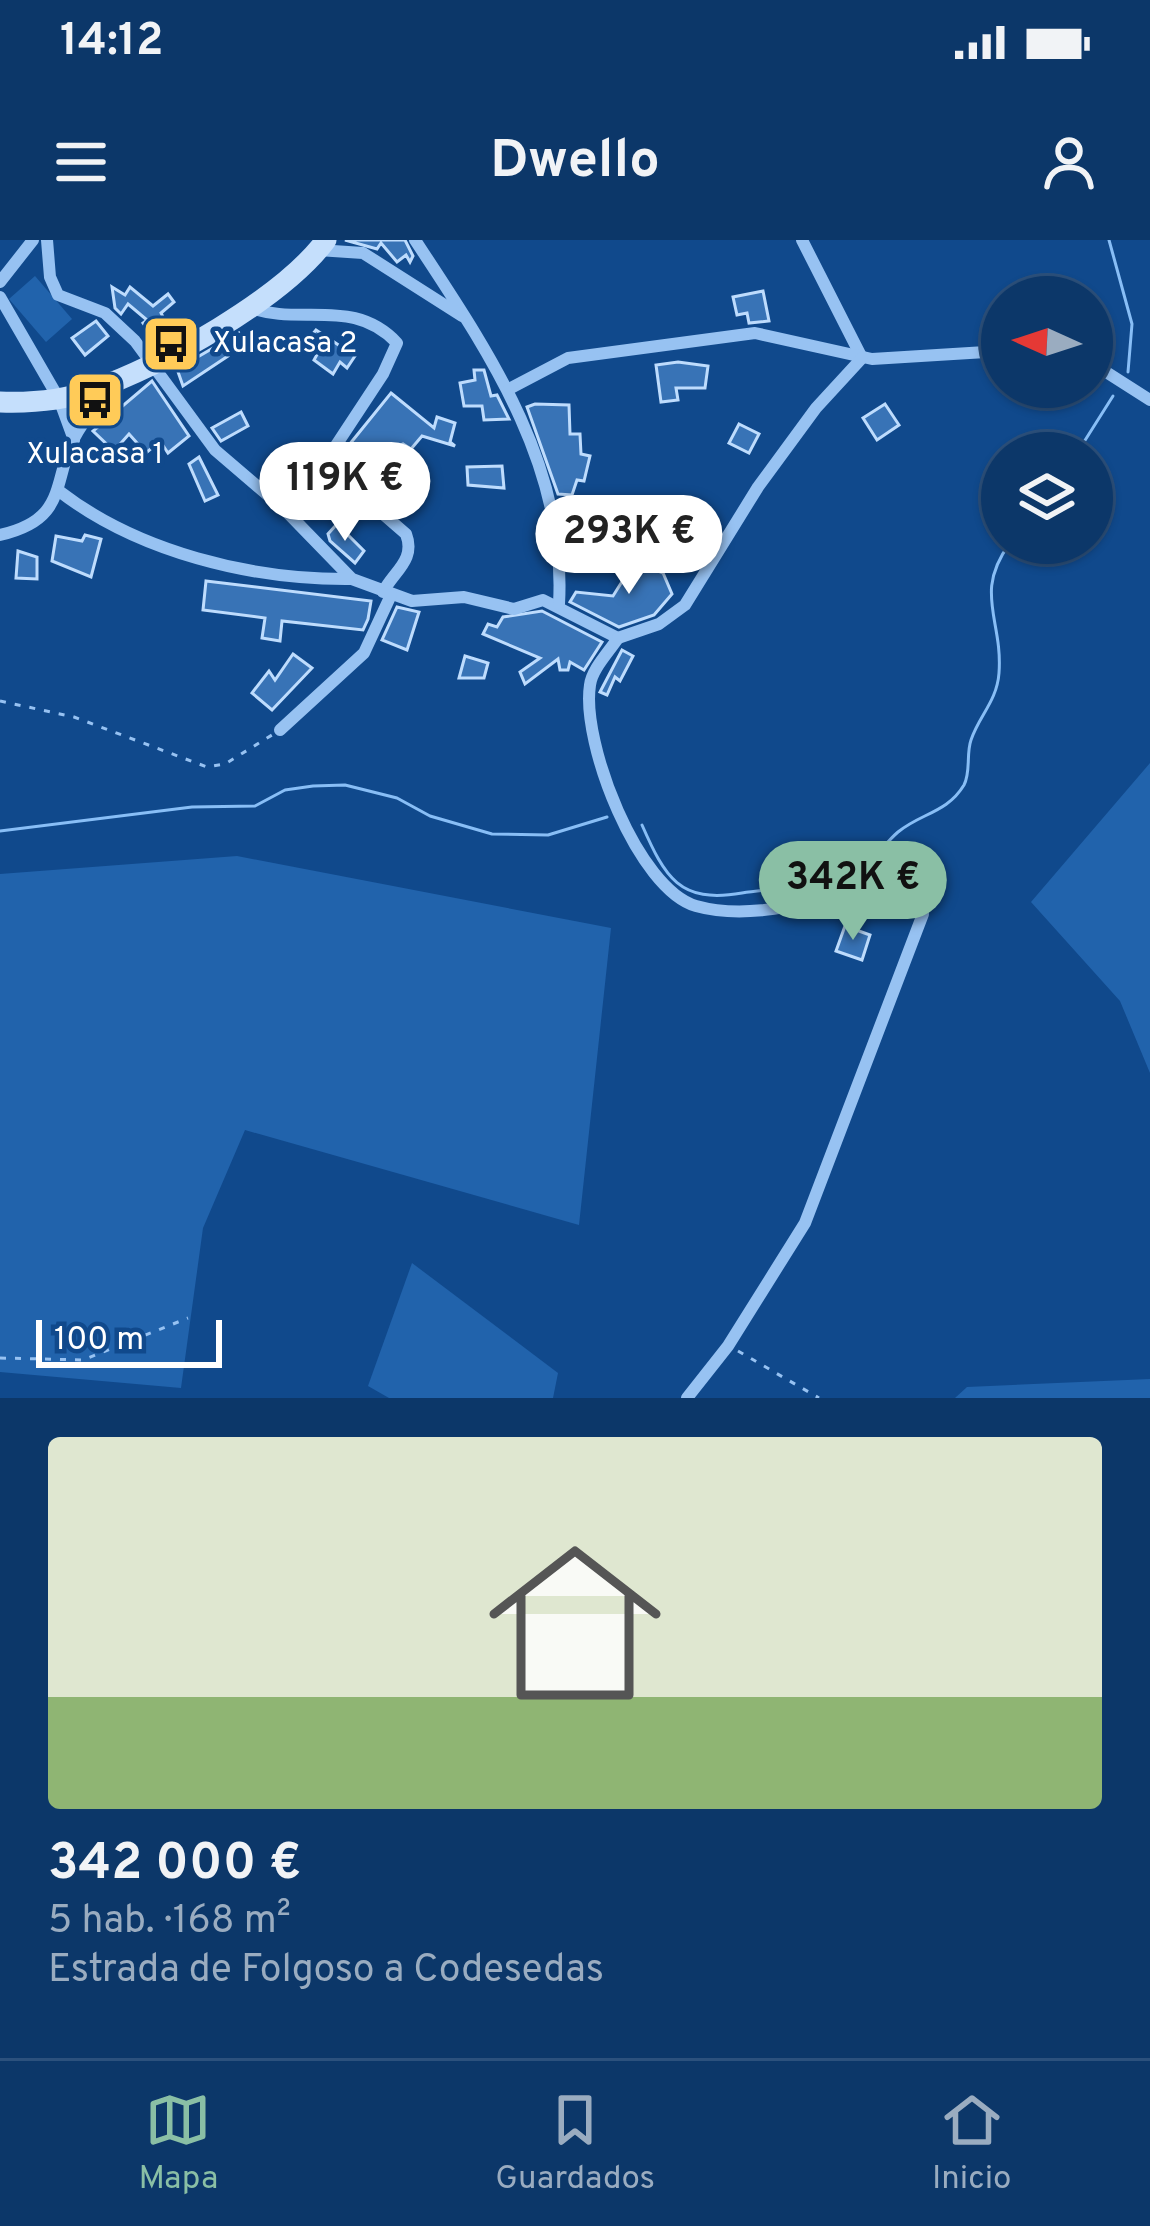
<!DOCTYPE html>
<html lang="es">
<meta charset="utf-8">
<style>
body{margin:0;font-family:Overpass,sans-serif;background:#153f6f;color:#f1f3f6;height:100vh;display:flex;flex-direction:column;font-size:45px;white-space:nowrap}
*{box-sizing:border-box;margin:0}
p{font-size:39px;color:#9aacc0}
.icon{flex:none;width:66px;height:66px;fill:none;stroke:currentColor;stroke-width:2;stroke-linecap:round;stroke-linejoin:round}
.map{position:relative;height:1158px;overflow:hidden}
.side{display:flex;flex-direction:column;background:#0c3769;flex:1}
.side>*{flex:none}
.needle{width:78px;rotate:273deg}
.controls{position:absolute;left:981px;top:36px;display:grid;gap:24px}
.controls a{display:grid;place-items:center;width:132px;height:132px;border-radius:50%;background:#0c3769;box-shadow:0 3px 9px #0004,0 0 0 3px #2c517d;font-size:60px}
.scale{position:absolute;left:36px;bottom:30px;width:186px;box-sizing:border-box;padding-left:12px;border:6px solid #fff;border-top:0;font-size:33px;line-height:42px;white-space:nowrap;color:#fff;-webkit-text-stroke:9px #10498c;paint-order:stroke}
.price{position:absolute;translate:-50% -102px;padding:0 27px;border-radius:42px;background:#fff;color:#222;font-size:39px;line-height:78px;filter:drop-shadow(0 3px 6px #0008)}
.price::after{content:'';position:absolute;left:50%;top:72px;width:36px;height:27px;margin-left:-18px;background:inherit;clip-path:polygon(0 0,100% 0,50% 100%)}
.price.current{background:#8abfa5;color:#111}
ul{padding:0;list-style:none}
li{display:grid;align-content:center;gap:24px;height:636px;padding:0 48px}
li+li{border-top:3px solid #2c517d}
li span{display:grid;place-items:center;height:372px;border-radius:12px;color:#555}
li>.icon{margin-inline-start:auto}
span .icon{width:216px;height:216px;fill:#fffc;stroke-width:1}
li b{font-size:51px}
.status{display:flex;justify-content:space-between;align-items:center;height:84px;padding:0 60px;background:#0c3769;direction:ltr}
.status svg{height:33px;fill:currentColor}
header{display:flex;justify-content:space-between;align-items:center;height:156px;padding:0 48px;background:#0c3769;font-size:54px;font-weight:700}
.tabs{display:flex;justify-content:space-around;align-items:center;height:168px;border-top:3px solid #2c517d;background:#0c3769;font-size:33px;color:#9aacc0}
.tabs a{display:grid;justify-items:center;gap:6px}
.tabs .current{color:#8abfa5}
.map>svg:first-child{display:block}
.green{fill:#2163ac}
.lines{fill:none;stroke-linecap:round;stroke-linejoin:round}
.stream{stroke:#88bef6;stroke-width:3}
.building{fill:#3873b6;stroke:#bedcfd;stroke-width:3}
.path{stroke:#97c2f2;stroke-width:3;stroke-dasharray:6 9;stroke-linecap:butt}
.street{stroke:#97c2f2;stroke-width:12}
.secondary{stroke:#c5dffc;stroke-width:21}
.labels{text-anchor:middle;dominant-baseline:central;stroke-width:9;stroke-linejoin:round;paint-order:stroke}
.poi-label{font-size:30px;fill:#fff;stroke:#10498c;text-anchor:start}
</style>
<div class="status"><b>14:12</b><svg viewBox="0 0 49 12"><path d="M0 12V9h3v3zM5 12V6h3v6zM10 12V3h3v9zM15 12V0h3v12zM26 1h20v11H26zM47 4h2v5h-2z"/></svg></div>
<header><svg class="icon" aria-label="menu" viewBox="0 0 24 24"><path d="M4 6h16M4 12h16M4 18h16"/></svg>Dwello<svg class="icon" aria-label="person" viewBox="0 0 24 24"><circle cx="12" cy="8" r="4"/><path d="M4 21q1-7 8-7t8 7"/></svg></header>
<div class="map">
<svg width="1150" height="1158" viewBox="0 0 1150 1158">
<rect width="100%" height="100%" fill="#10498c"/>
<!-- green -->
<g class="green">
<path d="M35,36l37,43 -26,23 -37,-43z"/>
<path d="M1150,523v310l-30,-72 -89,-99z"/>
<path d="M237,616l374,72 -32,297 -334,-95 -42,98 -22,160 -181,-16v-498z"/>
<path d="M412,1023l146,110 -5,25h-164l-21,-12z"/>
<path d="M1150,1139v19h-195l12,-11z"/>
</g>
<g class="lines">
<!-- stream -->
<g class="stream">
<path d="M1109,0l23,84 -4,48"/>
<path d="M1077,213l36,-57"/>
<path d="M642,585c23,52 37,79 100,68 37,-6 84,-4 117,-23 16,-10 25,-26 39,-38 23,-19 49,-19 66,-47 7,-13 2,-31 7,-45 8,-24 26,-39 28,-67 4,-54 -26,-80 11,-130"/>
<path d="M0,591l192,-24 63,-1 30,-16 28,-4 32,-1 52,13 33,18 62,18 56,1 59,-18"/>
</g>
</g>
<!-- building -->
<g class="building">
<path d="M345,0h60l8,16 -3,6 -4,-7 -9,7 -16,-19 -4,6z"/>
<path d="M112,47l13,8 5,-8 23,19 15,-12 6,8 -13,11 7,14 -14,11 -11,-15 4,-3 -19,-16 -7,10 -6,-6z"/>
<path d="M763,51l6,30 -20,2 -2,-10 -10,2 -4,-18z"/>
<path d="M96,81l12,15 -23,19 -13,-17z"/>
<path d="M316,90l39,26 -8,12 -7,-6 -7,12 -19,-14 5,-9 -13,-9z"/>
<path d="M239,93l4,6 -19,11 4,6 -45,30 -6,-17z"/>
<path d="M678,122l30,4 -3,22h-29l2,12 -17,2 -5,-37z"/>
<path d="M474,130h10l7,26 6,-1 12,24 -25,1 -2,-14h-18l-4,-23 15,-3z"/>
<path d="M152,141l37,55 -21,17 -8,-12 -14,12 -17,-19 -15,17 -21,-20z"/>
<path d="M391,153l43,35 3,-11 18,6 -5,19 5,4 -33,-10 -11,13 -8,-5 -11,4 -11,12 -8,-8 -19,23 -12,-11 13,-15 -6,-4z"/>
<path d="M535,164l34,1 1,29h10l1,20 9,2 -6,25 -7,-1 -5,15 -14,-1 -31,-87z"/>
<path d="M885,164l14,21 -22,15 -14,-22z"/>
<path d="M241,172l7,14 -27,15 -9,-13z"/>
<path d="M739,184l20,10 -10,19 -20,-10z"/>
<path d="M199,217l19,38 -13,6 -16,-37z"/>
<path d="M502,226l2,22 -36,-3 -1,-18z"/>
<path d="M611,279l1,15 -8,2v17l-15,1 -3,6 -17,-3 -4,-27 32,3 -1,-10z"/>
<path d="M337,284l27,27 -9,12 -25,-22 -2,-7z"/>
<path d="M85,295l16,4 -10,38 -39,-16 4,-25 26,5z"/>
<path d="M18,311l19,6v22l-21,-1z"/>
<path d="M635,321l28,12 9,21 -18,21 -35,12 -49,-25 6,-10 37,4z"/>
<path d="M206,341l165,20 -3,18 -5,11 -81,-9 -2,20 -18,-3 3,-20 -62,-8z"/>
<path d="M397,367l22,5 -12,38 -25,-10z"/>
<path d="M542,371l60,31 -18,28 -14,-8 -2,8h-8l-2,-11 -33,25 -5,-12 20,-14 -57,-24 5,-10 9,3 6,-10z"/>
<path d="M622,410l11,6 -13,25 -5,-4 -8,18 -7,-3z"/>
<path d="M293,414l19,14 -40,42 -20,-17 17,-22 6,9z"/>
<path d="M465,416l23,7 -4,15h-25z"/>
<path d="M845,686l25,9 -8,25 -26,-9z"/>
</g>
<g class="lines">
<!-- path -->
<g class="path">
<path d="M0,461l74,16 133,50 18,-3 47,-29"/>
<path d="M738,1111l81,47"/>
<path d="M0,1118l83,2 105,-42"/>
</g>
<!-- street -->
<g class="street">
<path d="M47,0l3,37 8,18 47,18 30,28 80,109 69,59 68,70 60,22 52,-4 50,12 29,-9 75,38"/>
<path d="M415,0c73,111 152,225 144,364"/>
<path d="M802,0l59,116"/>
<path d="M318,10l45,3 99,63"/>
<path d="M0,42l33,-42"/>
<path d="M0,57l59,102 15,41"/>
<path d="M248,67c52,20 105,-11 149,36l-14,31 -52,79 -62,42"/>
<path d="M1092,123l58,37"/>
<path d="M509,149l59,-31 187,-25 117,26 130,-8"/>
<path d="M322,221l84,73c10,26 -12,37 -23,58"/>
<path d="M59,251c79,61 192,89 292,88"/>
<path d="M0,295c75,-17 48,-61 82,-110 9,-13 24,-22 35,-34l1,-10"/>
<path d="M618,398c-9,14 -26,31 -28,47 -9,58 48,204 106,221 68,19 142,-17 210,-20l14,11 3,17 -118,309 -77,123 -41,52"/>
<path d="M618,398l41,-14 26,-19 73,-118 58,-79 46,-50"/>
<path d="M280,490l84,-77 27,-58"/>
</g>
<!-- secondary -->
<path class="secondary" d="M0,162c31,1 62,-1 92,-12 70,-24 190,-91 234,-150"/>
</g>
<!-- icons -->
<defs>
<symbol id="bus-square" viewBox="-11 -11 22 22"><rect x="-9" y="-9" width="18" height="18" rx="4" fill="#ffcb58" stroke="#10498c"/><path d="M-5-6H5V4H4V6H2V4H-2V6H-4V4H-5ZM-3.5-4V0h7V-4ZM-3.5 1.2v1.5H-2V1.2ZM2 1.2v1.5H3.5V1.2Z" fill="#111"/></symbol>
</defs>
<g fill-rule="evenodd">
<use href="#bus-square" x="138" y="71" width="66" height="66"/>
<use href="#bus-square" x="62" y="127" width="66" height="66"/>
</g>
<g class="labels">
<!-- poi labels -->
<g class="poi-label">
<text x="213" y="104">Xulacasa 2</text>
<text x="95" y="215" text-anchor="middle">Xulacasa 1</text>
</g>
</g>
</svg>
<div class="controls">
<a><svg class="needle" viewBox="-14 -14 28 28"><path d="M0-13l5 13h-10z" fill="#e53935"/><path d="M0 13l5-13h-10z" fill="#9aacc0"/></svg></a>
<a><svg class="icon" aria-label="layers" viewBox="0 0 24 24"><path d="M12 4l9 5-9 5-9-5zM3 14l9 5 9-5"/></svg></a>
</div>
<div class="scale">100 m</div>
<b class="price" style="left:345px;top:304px">119K €</b>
<b class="price" style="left:629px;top:357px">293K €</b>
<b class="price current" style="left:853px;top:703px">342K €</b>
</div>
<section class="side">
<ul>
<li><span style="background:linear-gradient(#dfe7d0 70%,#8fb573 0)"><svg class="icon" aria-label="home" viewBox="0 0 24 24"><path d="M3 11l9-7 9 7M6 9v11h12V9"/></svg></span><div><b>342 000 €</b><p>5 hab. · 168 m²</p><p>Estrada de Folgoso a Codesedas</p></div></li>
</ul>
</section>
<nav class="tabs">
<a class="current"><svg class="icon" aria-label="map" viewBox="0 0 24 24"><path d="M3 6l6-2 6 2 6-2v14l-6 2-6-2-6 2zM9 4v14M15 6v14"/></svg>Mapa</a>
<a><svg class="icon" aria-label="saved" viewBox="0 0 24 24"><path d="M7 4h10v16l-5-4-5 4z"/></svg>Guardados</a>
<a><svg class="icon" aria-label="home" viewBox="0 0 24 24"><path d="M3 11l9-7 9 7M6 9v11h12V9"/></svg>Inicio</a>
</nav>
